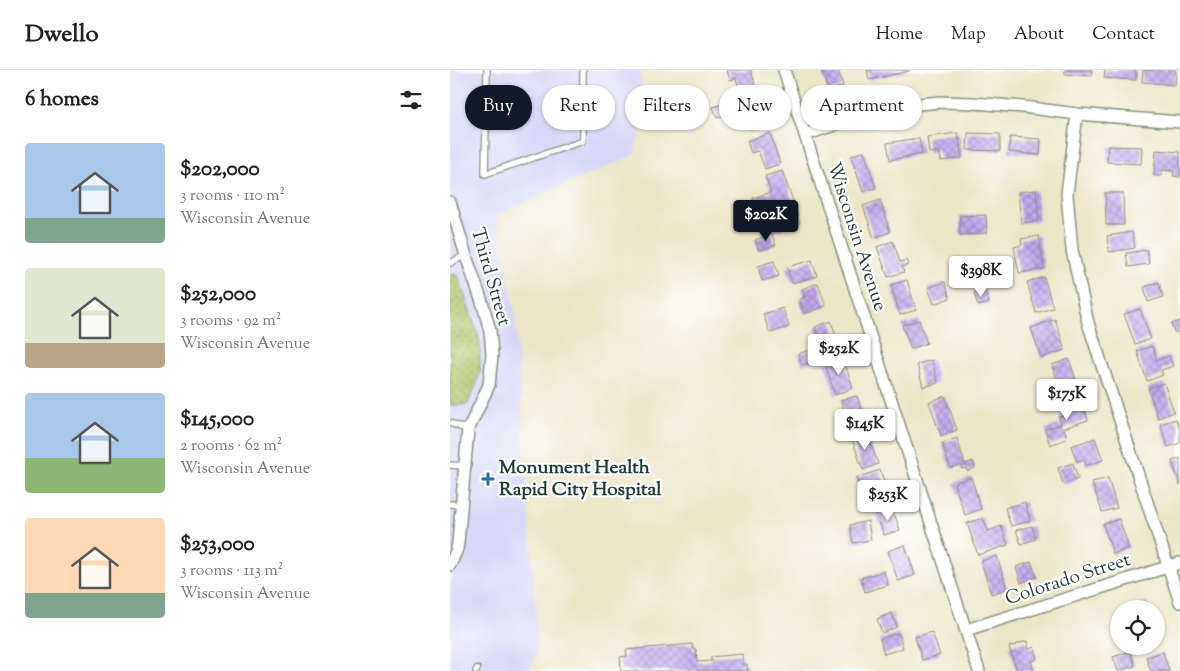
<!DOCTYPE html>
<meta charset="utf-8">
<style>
body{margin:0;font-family:"Sorts Mill Goudy",serif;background:#f6f6f6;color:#222;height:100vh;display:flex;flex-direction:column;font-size:19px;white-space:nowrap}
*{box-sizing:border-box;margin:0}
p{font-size:16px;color:#767676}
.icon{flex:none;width:28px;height:28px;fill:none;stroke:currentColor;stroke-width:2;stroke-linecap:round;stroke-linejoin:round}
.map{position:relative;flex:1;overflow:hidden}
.drawer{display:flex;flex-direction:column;background:#fff;width:450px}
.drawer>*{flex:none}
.guide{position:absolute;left:15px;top:15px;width:475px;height:45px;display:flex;gap:10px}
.controls{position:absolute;left:660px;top:530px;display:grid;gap:10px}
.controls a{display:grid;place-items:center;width:55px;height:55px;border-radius:50%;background:#fff;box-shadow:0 1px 4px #0004;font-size:25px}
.price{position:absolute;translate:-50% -42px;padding:0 11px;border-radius:5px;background:#fff;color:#222;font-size:16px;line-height:32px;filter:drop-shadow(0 1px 2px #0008)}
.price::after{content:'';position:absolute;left:50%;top:30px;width:15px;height:11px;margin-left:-8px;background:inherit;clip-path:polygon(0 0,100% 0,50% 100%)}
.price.active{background:#111827;color:#fff}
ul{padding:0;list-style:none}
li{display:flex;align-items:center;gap:15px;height:125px;padding:0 25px}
li span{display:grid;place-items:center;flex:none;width:140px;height:100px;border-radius:5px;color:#555}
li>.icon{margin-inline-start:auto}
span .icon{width:60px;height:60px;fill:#fffc;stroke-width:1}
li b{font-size:21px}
h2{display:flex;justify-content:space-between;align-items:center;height:60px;padding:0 25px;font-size:21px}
.pill{padding:0 18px;border-radius:22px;background:#fff;box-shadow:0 1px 4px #0004;font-size:18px;line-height:45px}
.pill.active{background:#111827;color:#fff}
header{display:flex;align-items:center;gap:30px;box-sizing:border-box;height:70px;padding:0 25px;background:#fff;border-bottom:1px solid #e0e0e0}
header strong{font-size:24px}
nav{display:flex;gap:28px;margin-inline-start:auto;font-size:18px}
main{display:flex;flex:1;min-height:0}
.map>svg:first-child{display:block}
.built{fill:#d8d7f8}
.grass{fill:url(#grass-dots);stroke:#66814f}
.building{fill:url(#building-cross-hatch)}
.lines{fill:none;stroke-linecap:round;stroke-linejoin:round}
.service-casing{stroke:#86927e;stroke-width:8}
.minor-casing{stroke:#86927e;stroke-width:14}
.service{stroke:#fff;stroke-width:5.5}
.minor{stroke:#fff;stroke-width:11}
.poi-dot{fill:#1f6fb2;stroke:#fff;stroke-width:2}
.labels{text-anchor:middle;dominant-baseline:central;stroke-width:4.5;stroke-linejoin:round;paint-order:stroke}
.street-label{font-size:19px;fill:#1f3d34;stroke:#fff}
.poi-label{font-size:19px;font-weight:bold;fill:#1f3d34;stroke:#fff;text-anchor:start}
</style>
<header>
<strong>Dwello</strong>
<nav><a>Home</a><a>Map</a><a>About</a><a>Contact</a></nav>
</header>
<main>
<section class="drawer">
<h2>6 homes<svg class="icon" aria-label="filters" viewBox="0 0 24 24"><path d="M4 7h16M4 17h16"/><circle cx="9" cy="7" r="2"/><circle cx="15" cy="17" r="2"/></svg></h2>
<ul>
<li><span style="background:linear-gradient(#a9c7e8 75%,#7fa58c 0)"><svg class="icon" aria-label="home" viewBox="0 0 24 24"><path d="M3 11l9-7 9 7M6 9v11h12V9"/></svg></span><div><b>$202,000</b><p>3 rooms · 110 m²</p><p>Wisconsin Avenue</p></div></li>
<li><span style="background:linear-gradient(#dfe7d0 75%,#b9a48a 0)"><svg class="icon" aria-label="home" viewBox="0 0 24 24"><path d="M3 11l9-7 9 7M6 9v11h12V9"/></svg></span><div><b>$252,000</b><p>3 rooms · 92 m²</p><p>Wisconsin Avenue</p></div></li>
<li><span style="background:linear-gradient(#a9c7e8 65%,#8fb573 0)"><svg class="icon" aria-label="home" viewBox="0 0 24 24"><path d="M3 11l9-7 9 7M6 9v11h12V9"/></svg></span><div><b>$145,000</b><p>2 rooms · 62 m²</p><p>Wisconsin Avenue</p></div></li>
<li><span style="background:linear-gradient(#ffd9b3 75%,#7fa58c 0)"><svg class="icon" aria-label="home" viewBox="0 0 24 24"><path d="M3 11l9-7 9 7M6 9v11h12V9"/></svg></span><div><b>$253,000</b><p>3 rooms · 113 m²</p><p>Wisconsin Avenue</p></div></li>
</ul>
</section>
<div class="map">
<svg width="730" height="601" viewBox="0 0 730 601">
<defs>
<pattern id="grass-dots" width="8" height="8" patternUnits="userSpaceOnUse" patternTransform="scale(1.25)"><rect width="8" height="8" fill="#aec56a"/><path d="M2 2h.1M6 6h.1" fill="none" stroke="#8da158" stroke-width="1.8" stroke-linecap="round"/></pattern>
<pattern id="building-cross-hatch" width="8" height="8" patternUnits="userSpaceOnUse" patternTransform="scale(1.25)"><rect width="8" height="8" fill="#c1a7ed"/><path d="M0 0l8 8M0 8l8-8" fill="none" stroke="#9c89c1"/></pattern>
</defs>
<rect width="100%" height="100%" fill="#fff"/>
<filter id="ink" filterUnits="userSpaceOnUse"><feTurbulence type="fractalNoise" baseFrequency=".02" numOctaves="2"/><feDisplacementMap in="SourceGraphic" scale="10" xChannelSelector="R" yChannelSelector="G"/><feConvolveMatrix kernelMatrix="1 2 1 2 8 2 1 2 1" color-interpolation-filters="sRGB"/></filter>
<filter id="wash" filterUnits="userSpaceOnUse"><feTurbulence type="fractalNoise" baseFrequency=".0096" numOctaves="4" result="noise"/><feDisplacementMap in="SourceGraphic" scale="20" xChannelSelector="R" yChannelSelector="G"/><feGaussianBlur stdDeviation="1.12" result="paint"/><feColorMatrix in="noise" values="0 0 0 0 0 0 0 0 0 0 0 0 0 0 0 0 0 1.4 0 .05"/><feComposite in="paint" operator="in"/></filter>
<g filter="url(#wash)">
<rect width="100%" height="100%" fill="#ece6c8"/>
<!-- built -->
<path class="built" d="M0,0h190l6,42 -12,43 -138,60 19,97 23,334 -7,25h-81z"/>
<!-- grass -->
<path class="grass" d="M3,204l5,2 22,65v31l-5,16 -8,17h-17v-130z"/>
<g id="blocks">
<!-- building -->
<g class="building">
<path d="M277,0h24l4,14 -16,5 -3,-11 -6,2z"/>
<path d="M371,0h17l5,16 -15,5z"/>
<path d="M417,0h42v1l-40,9z"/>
<path d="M615,0h27l-1,6 -26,-2z"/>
<path d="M655,0h31v10l-32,-2z"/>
<path d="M693,0h33l-1,15 -33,-3z"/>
<path d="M285,30l4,11 -22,7 -4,-11z"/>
<path d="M310,31l7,23 -17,5 -7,-23z"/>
<path d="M320,63l10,31 -15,5 -7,-18 -7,2 -4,-12z"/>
<path d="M508,63l4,25 -21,3 -2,-10 -10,2 -2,-16z"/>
<path d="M518,63l32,1v17l-33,-1z"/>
<path d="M560,67l31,2 -1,16 -31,-3z"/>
<path d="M469,68l3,16 -32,6 -3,-17z"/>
<path d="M658,76l34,1 -1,17 -34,-2z"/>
<path d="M706,80l24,2v25l-7,-1 1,-5 -12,-1v6h-8z"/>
<path d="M414,81l12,37 -13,4 -12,-36z"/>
<path d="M332,101l11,30 -34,12 -6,-15 18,-6 -6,-16z"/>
<path d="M586,120l3,31 -18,2 -3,-31z"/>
<path d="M655,123h18l1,32h-18z"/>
<path d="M430,130l10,32 -16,6 -11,-32z"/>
<path d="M345,137l5,16 -28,9 -1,-3 -9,3 -5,-13z"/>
<path d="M536,145l1,18 -27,2v-19z"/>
<path d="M682,162l3,16 -26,4 -2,-16z"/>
<path d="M322,164l4,11 -17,6 -4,-11z"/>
<path d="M589,166l5,33 -25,4 -5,-26 8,-2 -1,-6z"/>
<path d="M443,171l7,21 6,-2 2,5 -6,2 2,5 -16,5 -11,-30z"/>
<path d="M697,180l2,14 -21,3 -2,-14z"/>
<path d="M362,190l5,16 -25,7 -5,-16z"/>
<path d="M324,191l5,15 -17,5 -4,-15z"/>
<path d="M594,207l9,31 -17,5 -9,-31z"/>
<path d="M457,210l9,30 -16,5 -9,-30z"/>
<path d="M495,212l5,16 -16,6 -6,-16z"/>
<path d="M709,212l4,15 -15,5 -4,-15z"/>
<path d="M368,213l8,23 -22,8 -5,-15 6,-2 -3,-8z"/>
<path d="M535,220l4,13 -11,3 -4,-13z"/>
<path d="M333,238l6,19 -19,6 -7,-19z"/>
<path d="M690,239l11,30 -16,5 -11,-30z"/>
<path d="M605,249l10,31 -24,8 -10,-30z"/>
<path d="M469,250l8,23 -16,6 -9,-24z"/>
<path d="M381,251l10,31 -16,5 -10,-30z"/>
<path d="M730,251v10l-5,2 -4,-9z"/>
<path d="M702,276l5,14 12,-4 4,10 -12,4 2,5 -16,6 -10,-30z"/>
<path d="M366,278l4,11 -18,6 -4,-11z"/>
<path d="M393,288l10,30 -18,7 -10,-31z"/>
<path d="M619,289l10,30 -17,6 -10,-30z"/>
<path d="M482,290l6,23 -15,4 -6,-23z"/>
<path d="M714,313l10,29 -16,6 -10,-30z"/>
<path d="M407,326l8,26 -16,5 -8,-27z"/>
<path d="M495,326l12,34 -16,6 -12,-34z"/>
<path d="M631,328l7,22 -24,8 3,11 -17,6 -5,-16 16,-5 -2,-7 10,-3 -4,-11z"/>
<path d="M726,349l4,12v12l-12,4 -8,-23z"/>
<path d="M417,363l11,31 -15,6 -11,-31z"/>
<path d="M507,368l8,26 8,-3 2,7 -8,3 -1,-3 -4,1 -1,-4 -11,3 -8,-25z"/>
<path d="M645,368l8,22 -17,6 -2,-7 -7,3 -6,-16z"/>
<path d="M730,388v27l-8,-24z"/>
<path d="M623,393l5,16 -15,5 -5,-16z"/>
<path d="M430,400l6,16 -7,2 3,11 -17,6 -9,-27z"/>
<path d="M521,407l10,32 -16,6 -11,-32z"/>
<path d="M658,408l9,30 -15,4 -10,-30z"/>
<path d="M575,432l5,19 -19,5 -6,-18z"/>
<path d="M442,438l8,22 -16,5 -8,-22z"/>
<path d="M533,448l5,13 13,-5 7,19 -30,10 -11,-32z"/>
<path d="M669,449l10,29 -16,6 -10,-30z"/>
<path d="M418,451l3,19 -18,3 -3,-18z"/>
<path d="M582,456l4,13 -15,5 -5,-14z"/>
<path d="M455,475l10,30 -17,6 -10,-30z"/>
<path d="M547,486l10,33 -16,5 -10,-33z"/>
<path d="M581,492l6,15 -16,6 -5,-16z"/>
<path d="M434,501l4,14 -23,7 -4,-14z"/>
<path d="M697,532l2,7h-22v-1z"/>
<path d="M442,543l5,14 -15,6 -5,-14z"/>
<path d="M482,562l8,23 -18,5 -7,-23z"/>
<path d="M449,563l4,15 -19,6 -4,-15z"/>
<path d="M577,571l2,8 5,-2 3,12 -6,2 3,10h-17l-8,-24z"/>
<path d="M242,574l1,5h3l1,13 14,-1v-4l31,-3 1,11 4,-1 1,7h-127l-1,-14 7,-1 -1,-6z"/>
<path d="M680,581l5,15 -17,5 -5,-14z"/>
<path d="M713,582l6,19h-18l-5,-14z"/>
</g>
</g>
</g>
<g filter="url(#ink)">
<use href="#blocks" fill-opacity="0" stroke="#86927e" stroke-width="1"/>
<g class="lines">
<defs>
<g id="service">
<path d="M37,0l-2,104 98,-33v-71"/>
<path d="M0,193l16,-8"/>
<path d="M0,353l18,7"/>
<path d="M0,395l15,1"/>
<path d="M0,434l12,1"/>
<path d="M26,601l1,-2"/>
</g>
<g id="minor">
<path d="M334,0l195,601"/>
<path d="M627,44l-10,80 5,56 16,73 92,279"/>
<path d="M355,65l52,-18 62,-13 21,-2 34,1 49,4 54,7 103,8"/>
<path d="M0,132l17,57 16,46 7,26 2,24 -3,30 -21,45 -10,113 -1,6 -7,16"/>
<path d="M516,560l214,-67"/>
</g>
</defs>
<!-- service casing -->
<use href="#service" class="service-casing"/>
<!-- minor casing -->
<use href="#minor" class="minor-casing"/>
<!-- service -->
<use href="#service" class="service"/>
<!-- minor -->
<use href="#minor" class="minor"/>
</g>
</g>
<!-- markers -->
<path class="poi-dot" d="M35.5 401.5h5v5h5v5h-5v5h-5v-5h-5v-5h5z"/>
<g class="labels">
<!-- street labels -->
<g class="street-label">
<text transform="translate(406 167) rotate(72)">Wisconsin Avenue</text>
<text transform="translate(40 207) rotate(74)">Third Street</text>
<text transform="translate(618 510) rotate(-18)">Colorado Street</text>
</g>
<!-- poi labels -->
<g class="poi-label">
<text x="49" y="398">Monument Health<tspan x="49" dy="22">Rapid City Hospital</tspan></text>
</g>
</g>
</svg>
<div class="controls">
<a><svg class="icon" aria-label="locate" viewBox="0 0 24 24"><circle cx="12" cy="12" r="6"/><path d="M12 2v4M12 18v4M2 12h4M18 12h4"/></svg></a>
</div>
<b class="price active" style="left:316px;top:172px">$202K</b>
<b class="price" style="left:531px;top:228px">$398K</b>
<b class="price" style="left:389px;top:306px">$252K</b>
<b class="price" style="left:617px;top:351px">$175K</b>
<b class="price" style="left:415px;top:381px">$145K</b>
<b class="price" style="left:438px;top:452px">$253K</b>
<div class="guide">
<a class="pill active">Buy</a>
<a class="pill">Rent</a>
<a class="pill">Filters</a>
<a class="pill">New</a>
<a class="pill">Apartment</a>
</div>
</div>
</main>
